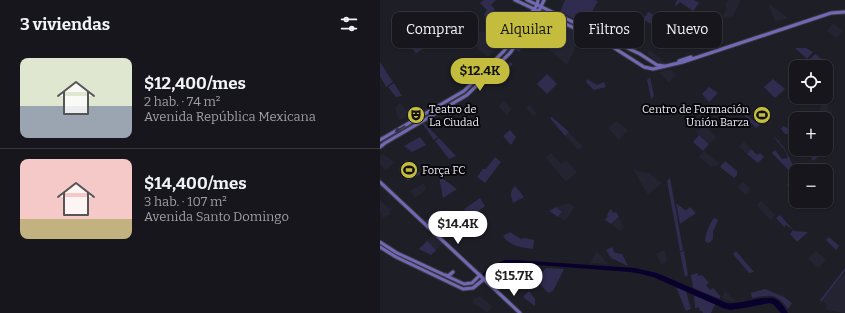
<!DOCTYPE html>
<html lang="es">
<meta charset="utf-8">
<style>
body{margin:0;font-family:Bitter,serif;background:#1f1f25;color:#f1f3f6;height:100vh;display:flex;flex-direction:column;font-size:15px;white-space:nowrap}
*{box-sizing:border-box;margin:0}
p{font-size:13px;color:#9e9fa3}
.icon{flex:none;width:22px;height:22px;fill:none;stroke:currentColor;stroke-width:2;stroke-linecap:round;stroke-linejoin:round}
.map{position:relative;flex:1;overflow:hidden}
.side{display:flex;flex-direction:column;background:#16161c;width:380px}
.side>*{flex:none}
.banner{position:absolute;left:12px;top:12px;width:380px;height:36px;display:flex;gap:8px}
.controls{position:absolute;left:409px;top:60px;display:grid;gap:8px}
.controls a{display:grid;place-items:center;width:44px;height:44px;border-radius:8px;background:#16161c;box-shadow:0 1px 3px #0004,0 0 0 1px #35353b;font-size:20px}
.price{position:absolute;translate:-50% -34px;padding:0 9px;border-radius:14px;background:#fff;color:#222;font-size:13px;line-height:26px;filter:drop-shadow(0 1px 2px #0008)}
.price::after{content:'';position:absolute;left:50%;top:24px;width:12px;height:9px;margin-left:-6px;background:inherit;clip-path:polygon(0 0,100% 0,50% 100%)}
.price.on{background:#c4bc3d;color:#111}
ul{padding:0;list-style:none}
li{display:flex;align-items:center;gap:12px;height:100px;padding:0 20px}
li+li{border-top:1px solid #35353b}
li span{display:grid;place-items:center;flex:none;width:112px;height:80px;border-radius:8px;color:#555}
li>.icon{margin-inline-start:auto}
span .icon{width:48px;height:48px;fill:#fffc;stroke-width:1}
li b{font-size:17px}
h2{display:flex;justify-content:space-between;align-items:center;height:48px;padding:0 20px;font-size:17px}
.tag{padding:0 14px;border-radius:8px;background:#16161c;box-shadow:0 1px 3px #0004,0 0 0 1px #35353b;font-size:14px;line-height:36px}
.tag.on{background:#c4bc3d;color:#111}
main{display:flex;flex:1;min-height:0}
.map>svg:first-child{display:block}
.built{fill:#242331}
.green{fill:#2f2c50}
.water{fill:#0a002d}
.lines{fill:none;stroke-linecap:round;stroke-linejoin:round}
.major-casing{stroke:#3a3a41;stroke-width:5}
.major{stroke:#7169b5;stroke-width:3}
.oneway{fill:#322f50}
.labels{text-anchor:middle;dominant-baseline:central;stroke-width:4;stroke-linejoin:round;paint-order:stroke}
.poi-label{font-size:11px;fill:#ececf1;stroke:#08080c;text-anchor:start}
</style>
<main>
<section class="side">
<h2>3 viviendas<svg class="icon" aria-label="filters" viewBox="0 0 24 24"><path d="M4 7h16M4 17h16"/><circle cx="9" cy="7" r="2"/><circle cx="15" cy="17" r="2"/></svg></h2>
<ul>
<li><span style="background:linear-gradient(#dfe7d0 60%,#9aa5b1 0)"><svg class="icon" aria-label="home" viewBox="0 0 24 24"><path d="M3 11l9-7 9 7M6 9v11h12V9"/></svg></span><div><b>$12,400/mes</b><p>2 hab. · 74 m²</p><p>Avenida República Mexicana</p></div></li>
<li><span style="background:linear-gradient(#f6c9c9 75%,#c2b280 0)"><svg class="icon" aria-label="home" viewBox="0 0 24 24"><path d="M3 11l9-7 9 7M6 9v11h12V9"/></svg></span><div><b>$14,400/mes</b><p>3 hab. · 107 m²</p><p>Avenida Santo Domingo</p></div></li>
</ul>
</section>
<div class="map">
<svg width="465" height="313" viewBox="0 0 465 313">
<rect width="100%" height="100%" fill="#1e1e26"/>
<!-- built -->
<g class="built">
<path d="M349,0h10l1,2 -7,14 -8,2 -2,-2 4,-8 -2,-4z"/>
<path d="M388,3l20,15 -13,4z"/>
<path d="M160,14l17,7 -9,13 -16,-12 5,-7z"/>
<path d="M179,22l23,11 -15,32 -23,-20 6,-8 -1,-2z"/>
<path d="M453,23l10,8 -6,7 -10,-7z"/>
<path d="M101,31l15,7 -7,8 5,5 -6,6 -17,-15z"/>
<path d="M269,50l13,9 4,5 -7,-1 -12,-9z"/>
<path d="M291,69l5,6 -7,7 -10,-10z"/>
<path d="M124,101l8,8 -5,7 -9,-10z"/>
<path d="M443,102l6,3 -2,5 6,1 -4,6 -10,-7z"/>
<path d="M20,103l10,11 -11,7 -4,-14z"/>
<path d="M149,105l8,8 -3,4 -8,-9z"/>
<path d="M236,121l12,9 -9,10 -11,-12z"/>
<path d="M324,125l12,12 -6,7 -14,-12z"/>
<path d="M189,133l14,13 -5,4 -12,-14z"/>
<path d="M364,142l7,7 -4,5 -8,-7z"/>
<path d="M324,151l2,2 14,11 -8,3 -13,-10z"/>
<path d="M171,153l10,11 5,-4 11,12 -11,10 -20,-24z"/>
<path d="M3,154l11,8 -4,5 -4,3 -6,-6v-8z"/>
<path d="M252,167l5,4 12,2 13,10 -14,12z"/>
<path d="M363,182l7,7 -4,6 -9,-8z"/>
<path d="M44,183l2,7 -11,8 -5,-7z"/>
<path d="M0,200l9,9 2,-1 1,1 -3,2 2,3 -8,4 -3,-6z"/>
<path d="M381,200l14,15 -5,5 -13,-15z"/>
<path d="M189,203l6,4 -10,14 -7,-4 4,-5 -6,-5z"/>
<path d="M239,218l5,9 -4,4 -9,-7z"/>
<path d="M54,234l9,9 -7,7 -9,-9z"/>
<path d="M284,250l3,8 -1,4 -4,3 -6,-11z"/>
<path d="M217,251l9,11 2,2 -18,-1z"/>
<path d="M436,251l10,9 -8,8 -10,-9z"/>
<path d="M463,274l2,2v37l-20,-3 2,-5 -5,-4z"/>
<path d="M345,291l10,10h-5l-8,-3z"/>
<path d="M100,296l13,11 -6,5 -14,-9v-4z"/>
</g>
<!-- green -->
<g class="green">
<path d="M104,0h12l-5,5 4,4 -8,9 -3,-3 3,-5 -7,-7z"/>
<path d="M185,0h30l3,1 -13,23 -25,-12z"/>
<path d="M297,0h17l5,3 -6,8 -13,-9 -4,4 -1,-1z"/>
<path d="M162,9l65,30 -2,3 -65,-31z"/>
<path d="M154,12l2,2 -12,18 -4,-3z"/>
<path d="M268,12l16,8 -4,7 -17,-7z"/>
<path d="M342,17l1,2 -7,2 -11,18 -4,-2c1,-15 9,-16 21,-20z"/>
<path d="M139,31l4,2 -15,20 -2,-3z"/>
<path d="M142,37l5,4 -8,11 -5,-4z"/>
<path d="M116,38l6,3 -8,9 -4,-4z"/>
<path d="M44,41l4,5 -12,7 -5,-6z"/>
<path d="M415,48h11l7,4 -6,7z"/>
<path d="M435,54l8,6 -2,7 -4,-5 -5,4 -4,-5z"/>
<path d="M0,62l13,20 -7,5 -6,-11z"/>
<path d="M130,62l3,2 -13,12 -2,-3z"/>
<path d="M167,74l10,10 -10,10 -10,-10z"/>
<path d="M270,77l4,19 -3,3 -4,-19z"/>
<path d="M207,79l10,6 7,-3 2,5 -12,3 -8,-8z"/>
<path d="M393,79l12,10 -10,9 -11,-11z"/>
<path d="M14,83l8,13 -6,1 -8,-10z"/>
<path d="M329,87l9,6 -9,9 -7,-8z"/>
<path d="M365,112l6,7 9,6 -4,3 -13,-14z"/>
<path d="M43,117l1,2 -44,27v-5z"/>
<path d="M172,117l17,15 -4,4 -15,-18z"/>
<path d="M43,122l15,15 -4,3 -12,-17z"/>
<path d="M403,126l13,6v7l-4,-5h-7l-4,-5z"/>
<path d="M130,130l6,7 -5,8 -8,-9z"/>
<path d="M319,135l10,9 -6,7 -10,-9z"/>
<path d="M393,136c10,7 22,28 22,41l-23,-24 3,-3 7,9 6,-1 -2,-6z"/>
<path d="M40,137l6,8 -14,7 -8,-6z"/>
<path d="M59,138l17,18 -7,3 -14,-18z"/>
<path d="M371,149l6,6 3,-2 4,4 -6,6 -11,-9z"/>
<path d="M428,149h7l5,6 -7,6z"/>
<path d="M115,157l6,5 -16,21 -8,-6 6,-8h3z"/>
<path d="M26,160l15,14 -14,7v-2l-7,-9 -2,1z"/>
<path d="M345,161l12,10v4l-3,3 -14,-11z"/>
<path d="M59,176l18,13 -14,9z"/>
<path d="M290,178l13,72 -3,1 -13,-70z"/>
<path d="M415,179l1,15 -9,-9 3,-5z"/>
<path d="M135,186l9,11 -11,6c-2,-7 -4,-11 2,-17z"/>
<path d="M100,198l5,8 -15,12 -6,-9z"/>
<path d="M296,203l9,7h2l3,-3 6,6 -16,11z"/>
<path d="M176,207l6,5 -4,5 -9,-6z"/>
<path d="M231,209l2,4 3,-1 3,5 -8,7 -6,-4 3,-4 -1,-1z"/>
<path d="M57,215l5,7 -5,-1 -6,5 -2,-3 -2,1 -3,-2 9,-6 2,2z"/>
<path d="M400,215l14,16 14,1 -11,10 -7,-8 3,-4 -7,-5 -2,2 -8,-9z"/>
<path d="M334,218l3,1 1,2 -5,10v8l-3,3 -2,1 -3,-2c0,-6 5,-19 9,-23z"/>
<path d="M130,232l11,7 4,-1 9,2 -1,9c-11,-1 -24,-3 -30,-13z"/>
<path d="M449,237l10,9 -3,4 -10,-10z"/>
<path d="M47,241l9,9 -5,5 -12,-6z"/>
<path d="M232,247l3,6 7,1 6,12 -17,-8 -5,-8z"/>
<path d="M304,251l4,24 -3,2 -5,-25z"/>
<path d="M356,251l18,21 -5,1 -16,-19z"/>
<path d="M166,268l18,1 -11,22 -5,2 -12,-14z"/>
<path d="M465,268v3l-24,31 -1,-2z"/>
<path d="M318,273v3l4,-1 7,8 -3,2 4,5 3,-2 7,8v3l-27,-11 -2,-13z"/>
<path d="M134,276l11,1 -11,12 -5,-4z"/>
<path d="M296,287l10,4 5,18 -5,2 -1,-2z"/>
<path d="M385,289l19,8 8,6 -4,6c-12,-17 -18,-14 -36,-11l-1,-5z"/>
<path d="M149,291l6,8v7l-12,-9z"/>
<path d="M314,295l21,9 -4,9h-8l-1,-2h-2l-1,-4 -4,1z"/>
</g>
<!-- water -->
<path class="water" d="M0,242l13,9 73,34 15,-9 7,-8 7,-4 10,-4h11l119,8 22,5 70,30c13,2 40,-9 49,-4 5,3 9,9 12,14h-7l-7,-8 -4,-2 -26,5 -14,2 -7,-2 -70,-31 -12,-3 -11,-2 -119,-9 -16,5 -20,19 -14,2 -81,-42z"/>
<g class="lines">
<defs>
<g id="major">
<path d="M135,0l93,44 36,23 9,2 30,-7 148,-49 14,-1"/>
<path d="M147,0l113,54 17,11 7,1"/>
<path d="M299,61l12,-4"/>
<path d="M0,140l84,-49 40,-40 33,-46 1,-5"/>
<path d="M0,147l5,-4 82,-48 43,-42 27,-38 7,-15"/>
<path d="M0,182l140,131"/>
<path d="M0,242l17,11 67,31 8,-1 8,-8"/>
<path d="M0,247l16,10 67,32 10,-1 11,-9"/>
<path d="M66,275l2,1 5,-4"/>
</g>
</defs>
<!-- major casing -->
<use href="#major" class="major-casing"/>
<!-- major -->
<use href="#major" class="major"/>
</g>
<!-- one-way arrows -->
<defs><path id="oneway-solid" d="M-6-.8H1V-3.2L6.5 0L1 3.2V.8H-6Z"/></defs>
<use class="oneway" href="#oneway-solid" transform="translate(20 129) rotate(149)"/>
<!-- icons -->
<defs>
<symbol id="theatre-disc" viewBox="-11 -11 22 22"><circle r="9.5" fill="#c4bc3d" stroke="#08080c"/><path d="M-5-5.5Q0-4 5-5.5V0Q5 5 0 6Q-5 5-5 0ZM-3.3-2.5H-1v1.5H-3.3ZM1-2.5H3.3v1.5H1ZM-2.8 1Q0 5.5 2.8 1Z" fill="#111"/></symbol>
<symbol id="stadium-disc" viewBox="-11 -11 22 22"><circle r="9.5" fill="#c4bc3d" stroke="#08080c"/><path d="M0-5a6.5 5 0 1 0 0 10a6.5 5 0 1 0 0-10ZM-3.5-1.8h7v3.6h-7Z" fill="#111"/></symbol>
</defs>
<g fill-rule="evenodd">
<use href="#theatre-disc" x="26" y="105" width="20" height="20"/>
<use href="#stadium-disc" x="372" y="105" width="20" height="20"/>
<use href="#stadium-disc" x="19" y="160" width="20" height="20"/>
</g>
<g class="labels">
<!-- poi labels -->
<g class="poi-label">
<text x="49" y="109">Teatro de<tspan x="49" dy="13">La Ciudad</tspan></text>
<text x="369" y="109" text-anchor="end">Centro de Formación<tspan x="369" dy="13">Unión Barza</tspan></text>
<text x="42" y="170">Força FC</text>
</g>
</g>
</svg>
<div class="controls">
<a><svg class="icon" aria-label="locate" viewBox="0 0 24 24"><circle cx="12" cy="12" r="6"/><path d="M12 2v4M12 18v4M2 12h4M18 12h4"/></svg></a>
<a>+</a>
<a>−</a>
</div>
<b class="price on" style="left:100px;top:92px">$12.4K</b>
<b class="price" style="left:78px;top:245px">$14.4K</b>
<b class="price" style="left:134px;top:297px">$15.7K</b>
<div class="banner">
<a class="tag">Comprar</a>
<a class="tag on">Alquilar</a>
<a class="tag">Filtros</a>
<a class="tag">Nuevo</a>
</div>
</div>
</main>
